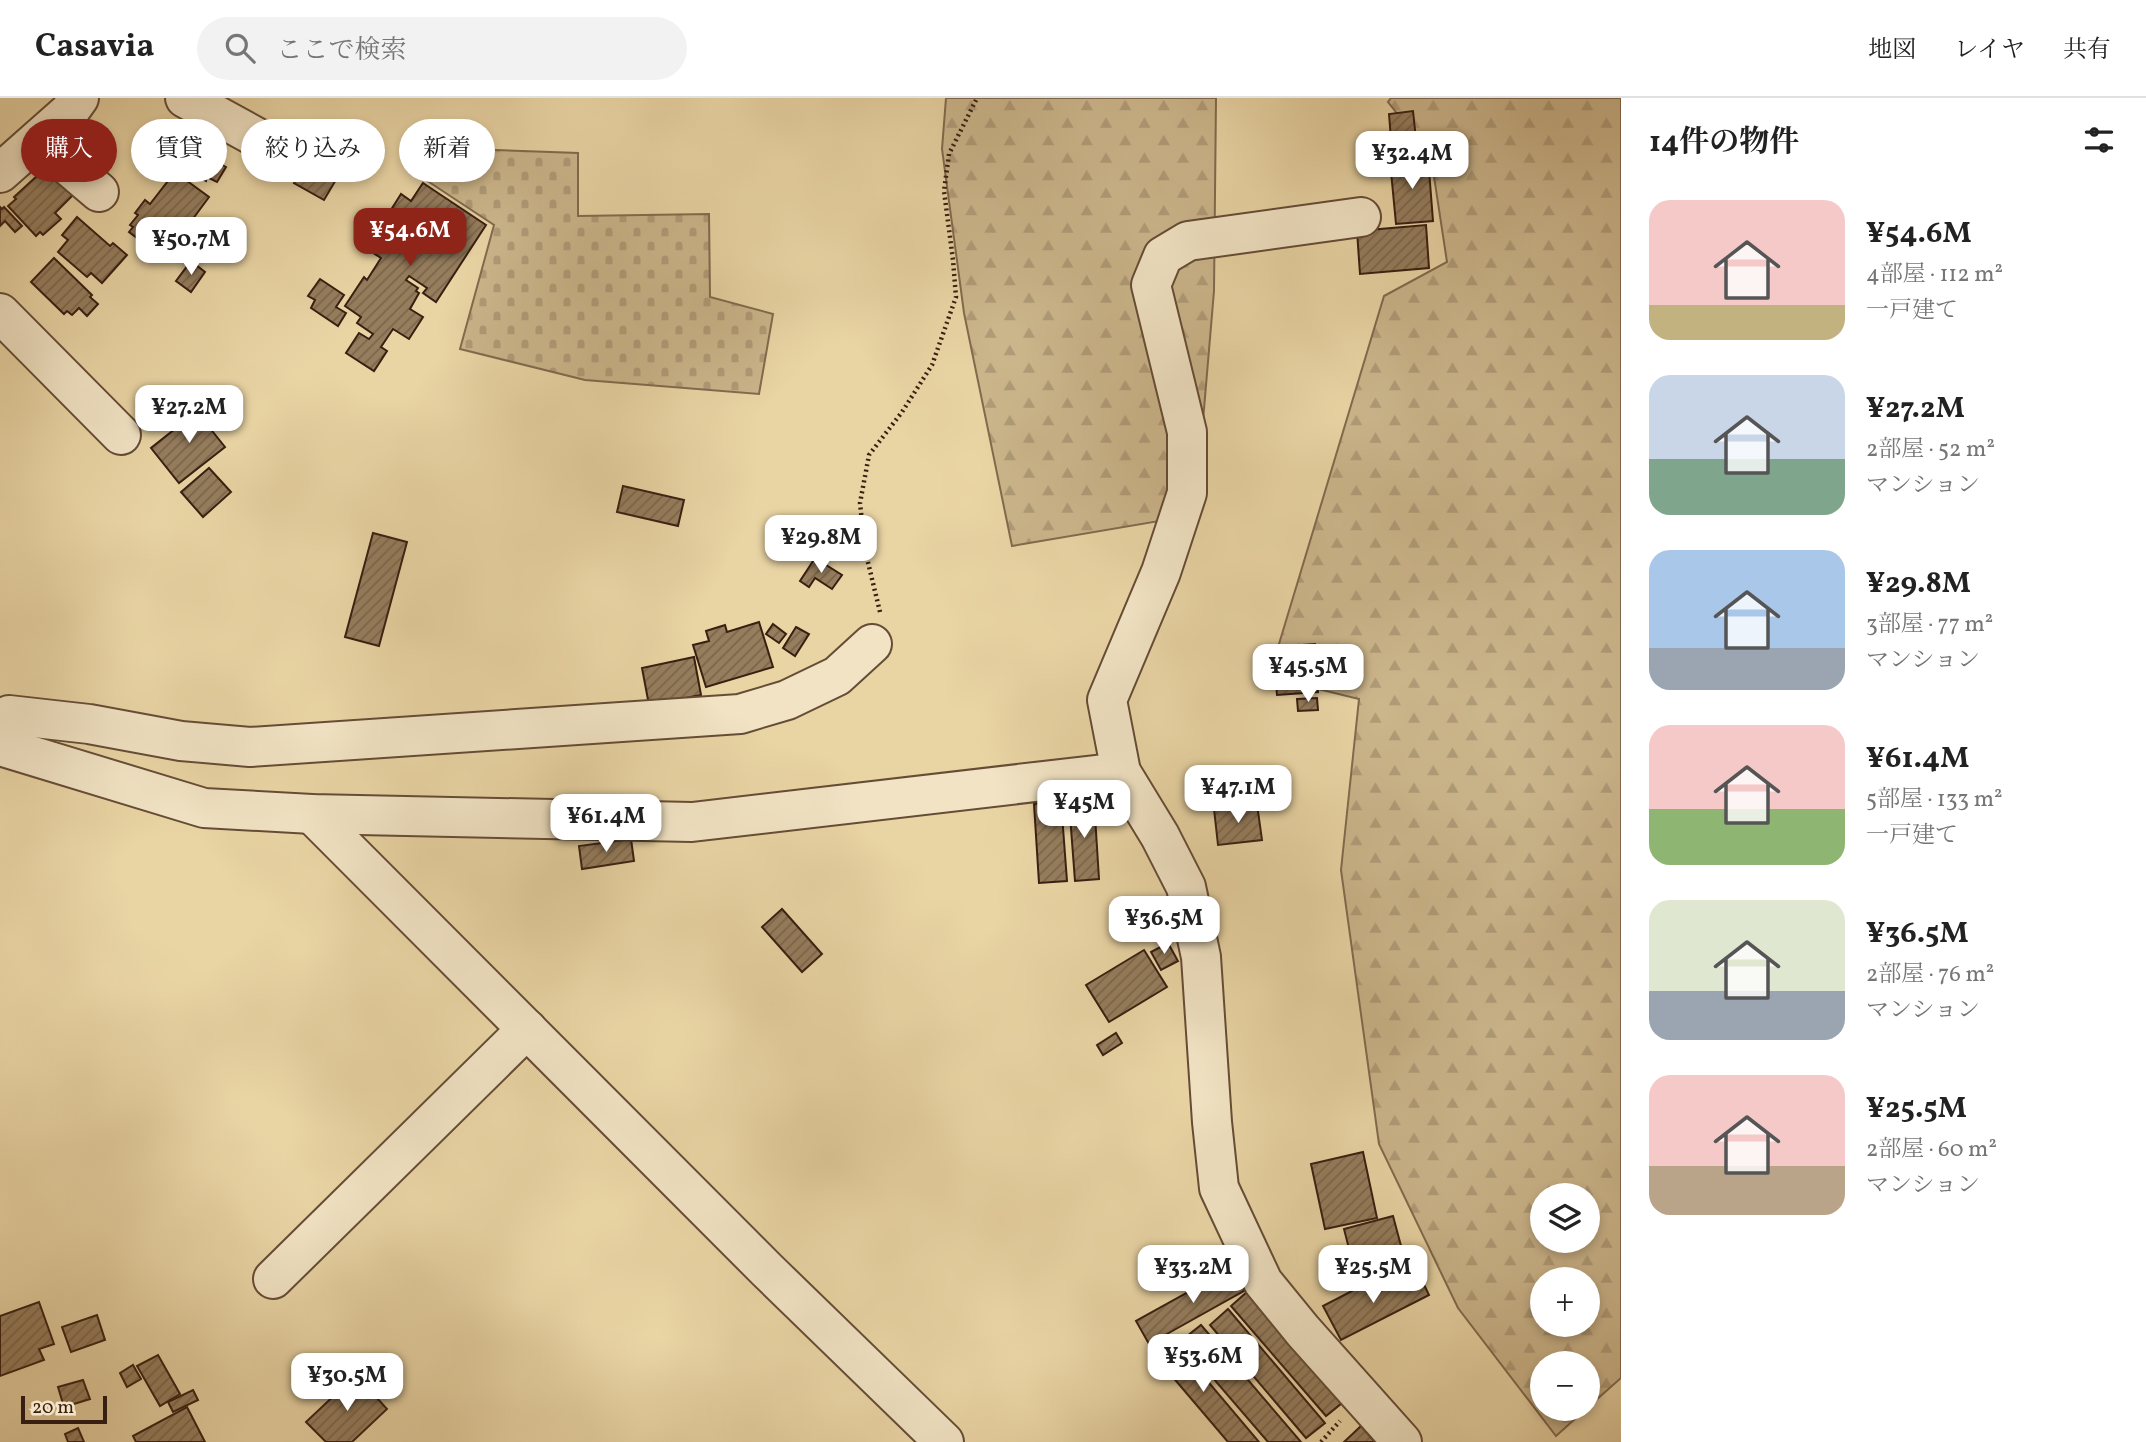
<!DOCTYPE html>
<html lang="ja">
<meta charset="utf-8">
<style>
body{margin:0;font-family:Vollkorn,"Noto Serif JP",serif;background:#f2f2f2;color:#222;height:100vh;display:flex;flex-direction:column;font-size:26px;white-space:nowrap}
*{box-sizing:border-box;margin:0}
p{font-size:23px;color:#767676}
.icon{flex:none;width:38px;height:38px;fill:none;stroke:currentColor;stroke-width:2;stroke-linecap:round;stroke-linejoin:round}
.map{position:relative;flex:1;overflow:hidden}
.sheet{display:flex;flex-direction:column;background:#fff;width:525px}
.sheet>*{flex:none}
.top-card{position:absolute;left:21px;top:21px;width:665px;height:63px;display:flex;gap:14px}
.fabs{position:absolute;left:1530px;top:1085px;display:grid;gap:14px}
.fabs a{display:grid;place-items:center;width:70px;height:70px;border-radius:50%;background:#fff;box-shadow:0 4px 10px #0003;font-size:35px}
.scale{position:absolute;left:21px;bottom:18px;width:86px;box-sizing:border-box;padding-left:7px;border:4px solid #391f11;border-top:0;font-size:19px;line-height:24px;white-space:nowrap;color:#391f11;-webkit-text-stroke:5px #f1e3c4;paint-order:stroke}
.price{position:absolute;translate:-50% -60px;padding:0 16px;border-radius:14px;background:#fff;color:#222;font-size:23px;line-height:46px;filter:drop-shadow(0 2px 4px #0008)}
.price::after{content:'';position:absolute;left:50%;top:42px;width:21px;height:16px;margin-left:-10px;background:inherit;clip-path:polygon(0 0,100% 0,50% 100%)}
.price.selected{background:#8f2418;color:#fff}
ul{padding:0;list-style:none}
li{display:flex;align-items:center;gap:21px;height:175px;padding:0 28px}
li span{display:grid;place-items:center;flex:none;width:196px;height:140px;border-radius:21px;color:#555}
li>.icon{margin-inline-start:auto}
span .icon{width:84px;height:84px;fill:#fffc;stroke-width:1}
li b{font-size:30px}
h2{display:flex;justify-content:space-between;align-items:center;height:84px;padding:0 28px;font-size:30px}
.pill{padding:0 24px;border-radius:32px;background:#fff;box-shadow:0 4px 10px #0003;font-size:24px;line-height:63px}
.pill.selected{background:#8f2418;color:#fff}
header{display:flex;align-items:center;gap:42px;box-sizing:border-box;height:98px;padding:0 35px;background:#fff;border-bottom:2px solid #e0e0e0}
header strong{font-size:33px}
nav{display:flex;gap:38px;margin-inline-start:auto;font-size:24px}
.search{width:490px;height:63px;background:#f2f2f2;display:flex;align-items:center;gap:18px;box-sizing:border-box;padding:0 24px;border-radius:38px;color:#767676;font-size:26px}
main{display:flex;flex:1;min-height:0}
.map>svg:first-child{display:block}
.forest{fill:url(#forest-firs);stroke:#826a4e;stroke-width:2;fill-rule:evenodd}
.cemetery{fill:url(#cemetery-stones);stroke:#826a4e;stroke-width:2}
.building{fill:url(#building-hatch);stroke:#391f11;stroke-width:2}
.lines{fill:none;stroke-linecap:round;stroke-linejoin:round}
.minor-casing{stroke:#654c36;stroke-width:42}
.path{stroke:#391f11;stroke-width:4.5;stroke-dasharray:2 3.5;stroke-linecap:butt}
.minor{stroke:#f1e3c4;stroke-width:38}
</style>
<header>
<strong>Casavia</strong>
<div class="search"><svg class="icon" aria-label="search" viewBox="0 0 24 24"><circle cx="10" cy="10" r="6"/><path d="M15 15l6 6"/></svg>ここで検索</div>
<nav><a>地図</a><a>レイヤ</a><a>共有</a></nav>
</header>
<main>
<div class="map">
<svg width="1621" height="1344" viewBox="0 0 1621 1344">
<defs>
<pattern id="forest-firs" width="22" height="20" patternUnits="userSpaceOnUse" patternTransform="scale(1.75)"><rect width="22" height="20" fill="#cbb58b"/><path d="M5 1l3.5 6h-7zM16 11l3.5 6h-7z" fill="#af9b77"/></pattern>
<pattern id="cemetery-stones" width="16" height="16" patternUnits="userSpaceOnUse" patternTransform="scale(1.75)"><rect width="16" height="16" fill="#cbb58b"/><path d="M2 7V4a2 2 0 0 1 4 0v3zM10 15v-3a2 2 0 0 1 4 0v3z" fill="#af9b77"/></pattern>
<pattern id="building-hatch" width="6" height="6" patternUnits="userSpaceOnUse" patternTransform="scale(1.75)"><rect width="6" height="6" fill="#957d5d"/><path d="M-1 1l2-2M0 6l6-6M5 7l2-2" fill="none" stroke="#7b664b"/></pattern>
</defs>
<rect width="100%" height="100%" fill="#e9d4a4"/>
<filter id="stains"><feTurbulence type="fractalNoise" baseFrequency=".00286" numOctaves="4"/><feColorMatrix values="0 0 0 0 .2 0 0 0 0 .09 0 0 0 0 .02 0 0 0 .5 -.17"/></filter>
<radialGradient id="worn" r=".72"><stop offset=".6" stop-color="#630" stop-opacity="0"/><stop offset="1" stop-color="#630" stop-opacity=".3"/></radialGradient>
<!-- forest -->
<g class="forest">
<path d="M946,0h270l-2,193 -19,224 -183,31 -48,-233 -22,-164z"/>
<path d="M1391,0h230v1280l-34,30v-45h-45v46h44l-30,27 -98,-128 -79,-164 -38,-274 18,-171 -90,-22 115,-381 63,-34 -16,-105 -43,-55zM1542,1097h45v46h-45zM1542,1181h45v46h-45z"/>
</g>
<!-- cemetery -->
<path class="cemetery" d="M441,50l137,5v63l131,-2 1,83 63,17 -14,80 -174,-14 -125,-31 34,-124 -68,-45z"/>
<!-- building -->
<g class="building">
<path d="M1413,13l4,38 -25,3 -3,-38z"/>
<path d="M345,42l10,5 -5,9 -10,-5z"/>
<path d="M318,43l31,17 -25,42 -30,-17z"/>
<path d="M196,52l30,17 -9,15 -10,-5 -1,4 -13,-7 2,-4 -7,-4z"/>
<path d="M1428,59l5,64 -37,3 -6,-63z"/>
<path d="M352,63l12,7 -6,10 -12,-7z"/>
<path d="M49,67l26,28 -20,20 6,6 -18,16 -3,-3 -4,4 -28,-30 8,-7 -2,-2z"/>
<path d="M175,74l34,25 -45,61 -35,-26 4,-5 -3,-2 8,-10 -3,-2 10,-13 5,4z"/>
<path d="M423,85l63,42 -50,77 -13,-9 4,-5 -18,-12 -3,4 12,8 -2,3 3,2 -9,16 13,8 -14,22 -16,-10 -12,18 6,4 -13,20 -28,-18 13,-20 10,6 4,-5 -16,-11 4,-6 -16,-11 19,-29 3,3 14,-22 -11,-7 18,-27 -4,-3 17,-27 10,7z"/>
<path d="M0,109l2,2 2,-2 18,19 -7,6 -10,-11 -5,5z"/>
<path d="M77,119l33,29 3,-3 14,12 -25,28 -11,-10 -4,4 -29,-25 10,-12 -6,-5z"/>
<path d="M1426,127l3,43 -69,6 -3,-43z"/>
<path d="M54,160l38,37 -2,2 8,7 -11,12 -8,-8 -7,7 -5,-4 -3,3 -33,-32z"/>
<path d="M191,163l14,11 -14,20 -15,-11z"/>
<path d="M320,181l24,16 -8,12 10,6 -8,13 -27,-18 4,-8 -7,-4z"/>
<path d="M204,308l12,16 -7,5 16,20 -46,36 -28,-35z"/>
<path d="M209,370l22,24 -28,25 -22,-25z"/>
<path d="M623,388l61,14 -6,26 -61,-14z"/>
<path d="M373,435l34,9 -28,104 -34,-9z"/>
<path d="M815,460l27,17 -10,14 -17,-11 -6,9 -9,-6z"/>
<path d="M759,524l14,45 -67,20 -13,-42 16,-4 -3,-10 19,-6 2,7z"/>
<path d="M773,526l13,10 -7,9 -13,-9z"/>
<path d="M796,529l13,7 -14,22 -12,-8z"/>
<path d="M1315,546l3,48 -41,3 -4,-48z"/>
<path d="M694,559l7,38 -52,10 -7,-37z"/>
<path d="M1317,600l1,12 -20,1 -1,-12z"/>
<path d="M1094,702l5,79 -24,2 -6,-79z"/>
<path d="M1061,703l6,80 -28,2 -5,-79z"/>
<path d="M1257,706l5,36 -44,5 -4,-36z"/>
<path d="M631,741l3,22 -52,8 -3,-23z"/>
<path d="M782,811l40,45 -20,18 -40,-45z"/>
<path d="M1168,845l10,18 -17,9 -10,-18z"/>
<path d="M1144,852l23,37 -58,35 -23,-37z"/>
<path d="M1116,935l6,10 -19,12 -6,-10z"/>
<path d="M1363,1054l14,66 -52,11 -14,-65z"/>
<path d="M1393,1118l15,56 -50,12 -14,-55z"/>
<path d="M1237,1167l12,23 -100,56 -13,-23z"/>
<path d="M1418,1174l11,23 -88,45 -18,-34 48,-25 6,12z"/>
<path d="M1247,1194l95,111 -16,13 -95,-110z"/>
<path d="M39,1204l15,42 -15,5 5,11 -44,16v-60z"/>
<path d="M1228,1211l97,114 -19,15 -96,-113z"/>
<path d="M97,1217l8,25 -34,12 -9,-25z"/>
<path d="M1201,1227l100,117h-33l-87,-101z"/>
<path d="M1172,1241l87,103h-31l-74,-87z"/>
<path d="M158,1257l22,39 -20,12 -23,-40z"/>
<path d="M133,1267l8,14 -14,8 -7,-14z"/>
<path d="M356,1277l31,34 -35,33h-26l-20,-20z"/>
<path d="M83,1282l7,19 -26,8 -6,-20z"/>
<path d="M193,1292l5,10 -25,12 -5,-10z"/>
<path d="M187,1309l18,35h-69l-3,-6z"/>
<path d="M1361,1328l14,16h-31z"/>
<path d="M78,1330l6,14h-16l-3,-8z"/>
</g>
<g class="lines">
<defs>
<g id="minor">
<path d="M185,0l111,61"/>
<path d="M38,42l61,52"/>
<path d="M0,75l69,-61 10,-14"/>
<path d="M1361,119l-173,24 -25,15 -12,29 36,147v61l-26,79 -54,128 14,72 39,64 26,51 15,70 11,165 7,66 44,94 40,49 99,111"/>
<path d="M0,215l121,122"/>
<path d="M0,623l9,-6 80,9 92,17 69,6 490,-33 47,-14 50,-24 35,-32"/>
<path d="M0,648l204,62 108,6 380,8 429,-50"/>
<path d="M312,716l455,456 177,172"/>
<path d="M273,1181l254,-250"/>
</g>
</defs>
<!-- minor casing -->
<use href="#minor" class="minor-casing"/>
<!-- path -->
<g class="path">
<path d="M880,514l-15,-62 -5,-47 9,-48 33,-43 30,-47 24,-68 -3,-37 -9,-69 5,-37 28,-56"/>
<path d="M1321,1344l19,-21"/>
</g>
<!-- minor -->
<use href="#minor" class="minor"/>
</g>
<rect width="100%" height="100%" filter="url(#stains)"/>
<rect width="100%" height="100%" fill="url(#worn)"/>
</svg>
<div class="fabs">
<a><svg class="icon" aria-label="layers" viewBox="0 0 24 24"><path d="M12 4l9 5-9 5-9-5zM3 14l9 5 9-5"/></svg></a>
<a>+</a>
<a>−</a>
</div>
<div class="scale">20 m</div>
<b class="price" style="left:1412px;top:93px">¥32.4M</b>
<b class="price selected" style="left:410px;top:170px">¥54.6M</b>
<b class="price" style="left:191px;top:179px">¥50.7M</b>
<b class="price" style="left:189px;top:347px">¥27.2M</b>
<b class="price" style="left:821px;top:477px">¥29.8M</b>
<b class="price" style="left:1308px;top:606px">¥45.5M</b>
<b class="price" style="left:1238px;top:727px">¥47.1M</b>
<b class="price" style="left:1084px;top:742px">¥45M</b>
<b class="price" style="left:606px;top:756px">¥61.4M</b>
<b class="price" style="left:1164px;top:858px">¥36.5M</b>
<b class="price" style="left:1193px;top:1207px">¥33.2M</b>
<b class="price" style="left:1373px;top:1207px">¥25.5M</b>
<b class="price" style="left:1203px;top:1296px">¥53.6M</b>
<b class="price" style="left:347px;top:1315px">¥30.5M</b>
<div class="top-card">
<a class="pill selected">購入</a>
<a class="pill">賃貸</a>
<a class="pill">絞り込み</a>
<a class="pill">新着</a>
</div>
</div>
<section class="sheet">
<h2>14件の物件<svg class="icon" aria-label="filters" viewBox="0 0 24 24"><path d="M4 7h16M4 17h16"/><circle cx="9" cy="7" r="2"/><circle cx="15" cy="17" r="2"/></svg></h2>
<ul>
<li><span style="background:linear-gradient(#f6c9c9 75%,#c2b280 0)"><svg class="icon" aria-label="home" viewBox="0 0 24 24"><path d="M3 11l9-7 9 7M6 9v11h12V9"/></svg></span><div><b>¥54.6M</b><p>4部屋 · 112 m²</p><p>一戸建て</p></div></li>
<li><span style="background:linear-gradient(#c9d6e8 60%,#7fa58c 0)"><svg class="icon" aria-label="home" viewBox="0 0 24 24"><path d="M3 11l9-7 9 7M6 9v11h12V9"/></svg></span><div><b>¥27.2M</b><p>2部屋 · 52 m²</p><p>マンション</p></div></li>
<li><span style="background:linear-gradient(#a9c7e8 70%,#9aa5b1 0)"><svg class="icon" aria-label="home" viewBox="0 0 24 24"><path d="M3 11l9-7 9 7M6 9v11h12V9"/></svg></span><div><b>¥29.8M</b><p>3部屋 · 77 m²</p><p>マンション</p></div></li>
<li><span style="background:linear-gradient(#f6c9c9 60%,#8fb573 0)"><svg class="icon" aria-label="home" viewBox="0 0 24 24"><path d="M3 11l9-7 9 7M6 9v11h12V9"/></svg></span><div><b>¥61.4M</b><p>5部屋 · 133 m²</p><p>一戸建て</p></div></li>
<li><span style="background:linear-gradient(#dfe7d0 65%,#9aa5b1 0)"><svg class="icon" aria-label="home" viewBox="0 0 24 24"><path d="M3 11l9-7 9 7M6 9v11h12V9"/></svg></span><div><b>¥36.5M</b><p>2部屋 · 76 m²</p><p>マンション</p></div></li>
<li><span style="background:linear-gradient(#f6c9c9 65%,#b9a48a 0)"><svg class="icon" aria-label="home" viewBox="0 0 24 24"><path d="M3 11l9-7 9 7M6 9v11h12V9"/></svg></span><div><b>¥25.5M</b><p>2部屋 · 60 m²</p><p>マンション</p></div></li>
</ul>
</section>
</main>
